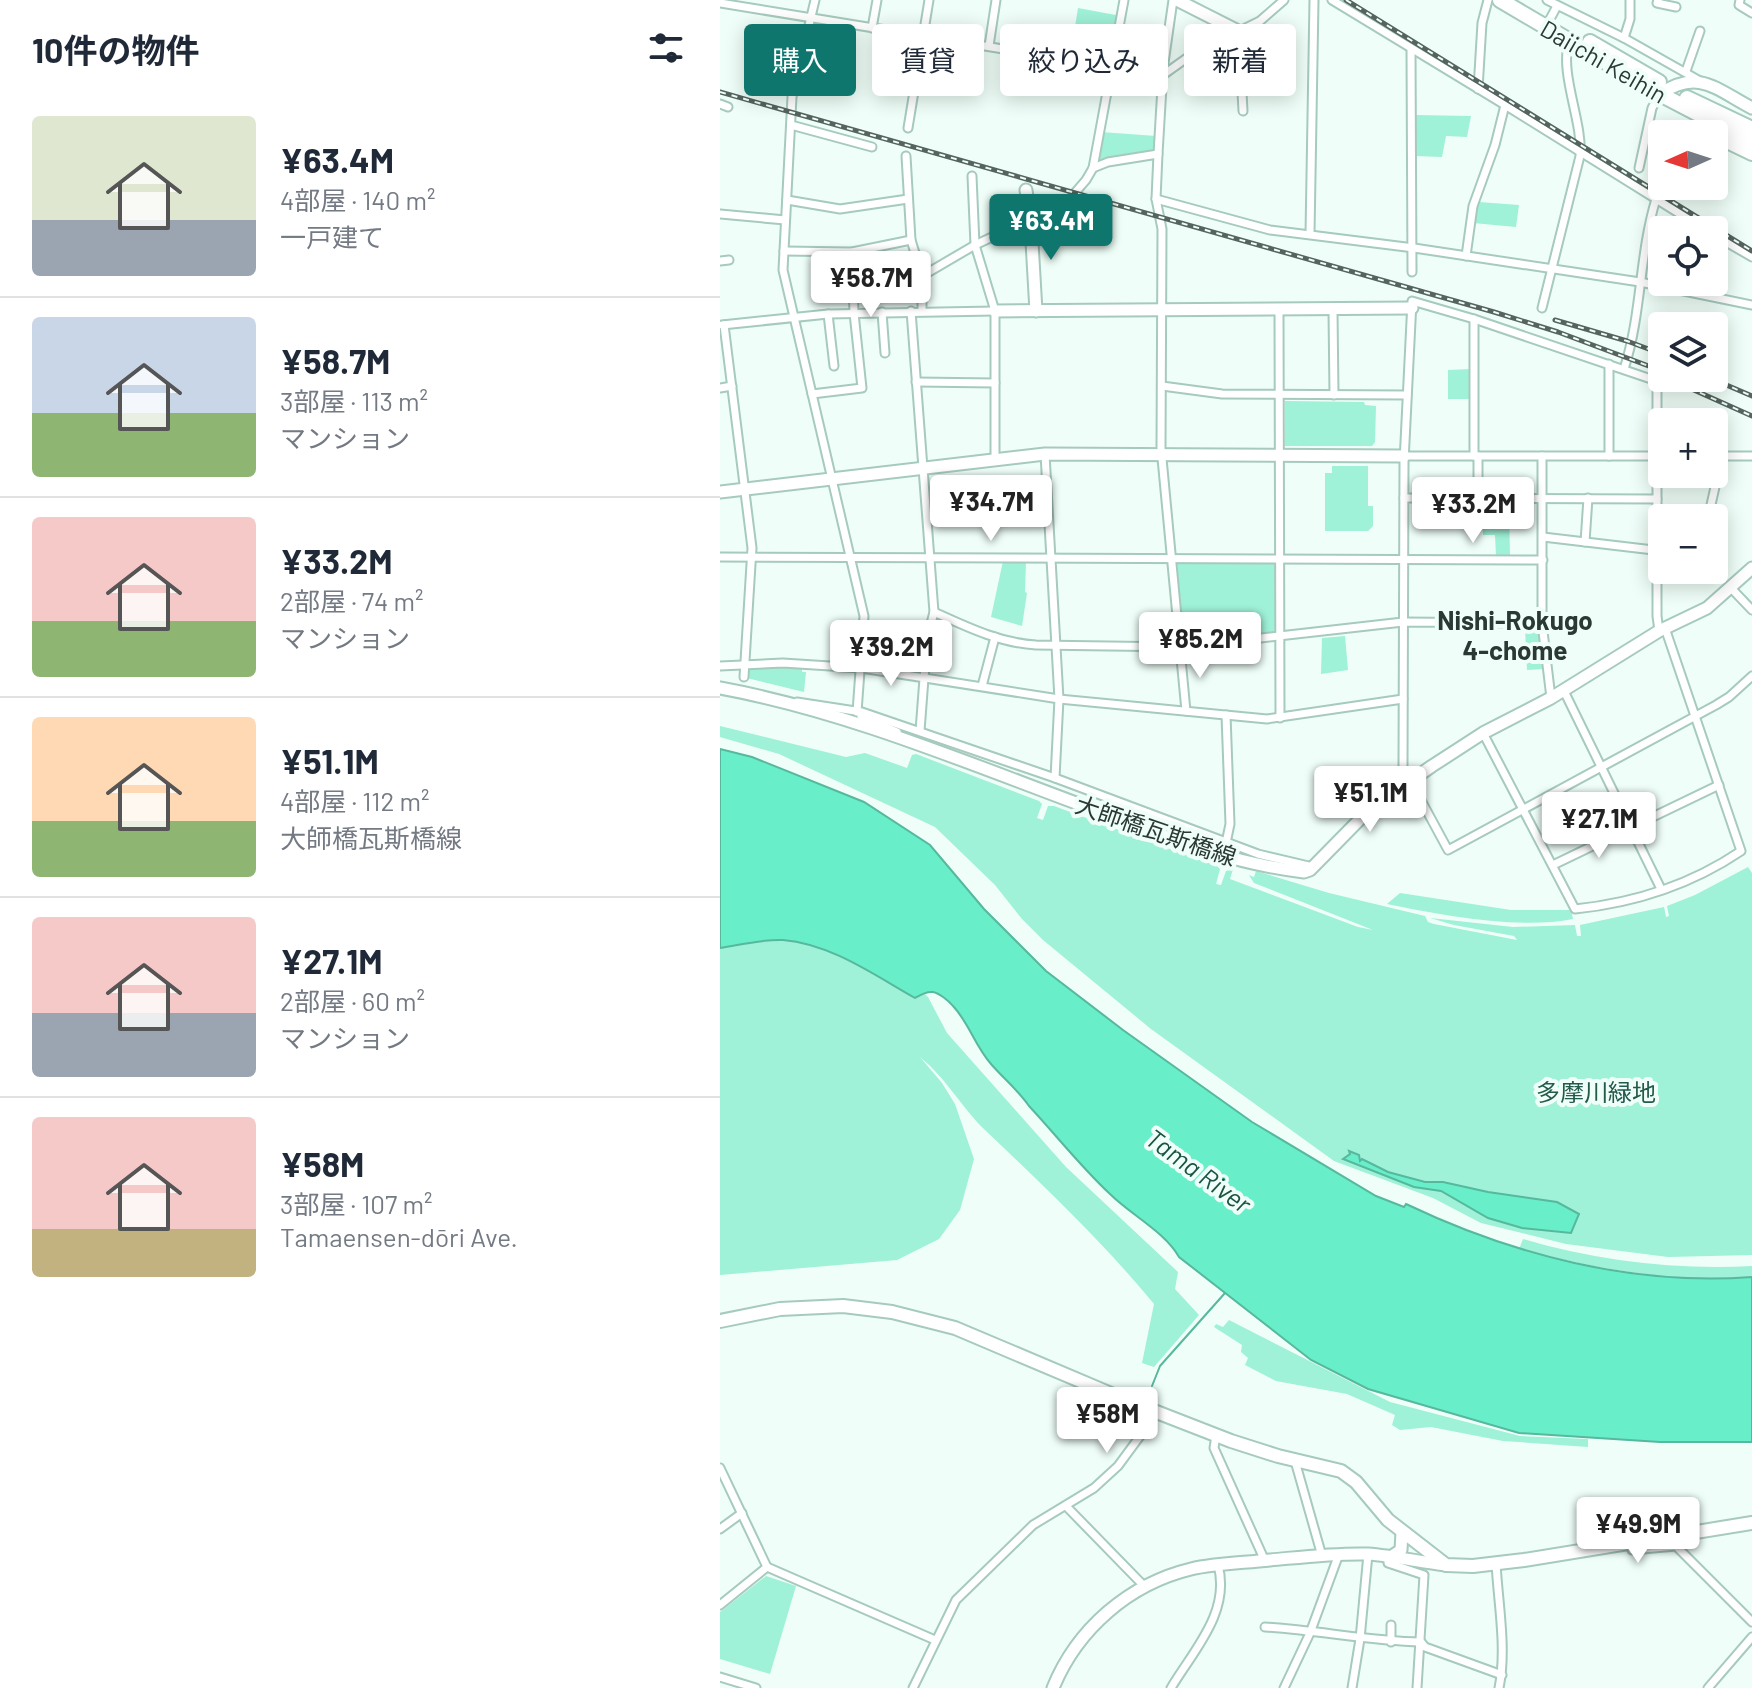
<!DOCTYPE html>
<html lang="ja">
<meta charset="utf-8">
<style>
body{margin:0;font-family:Barlow,"Noto Sans JP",sans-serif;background:#f6f6f7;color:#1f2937;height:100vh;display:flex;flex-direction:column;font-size:30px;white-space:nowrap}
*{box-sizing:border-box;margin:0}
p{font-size:26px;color:#747a83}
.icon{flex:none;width:44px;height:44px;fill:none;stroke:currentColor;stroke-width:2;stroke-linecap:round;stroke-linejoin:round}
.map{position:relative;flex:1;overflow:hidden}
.sheet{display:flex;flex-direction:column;background:#fff;width:720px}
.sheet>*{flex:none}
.hud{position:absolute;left:24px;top:24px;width:760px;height:72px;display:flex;gap:16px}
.needle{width:52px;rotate:267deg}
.buttons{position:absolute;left:928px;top:120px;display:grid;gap:16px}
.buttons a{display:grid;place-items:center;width:80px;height:80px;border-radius:8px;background:#fff;box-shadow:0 4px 20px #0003;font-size:40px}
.price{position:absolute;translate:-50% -68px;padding:0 18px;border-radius:8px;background:#fff;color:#222;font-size:26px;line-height:52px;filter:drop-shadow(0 2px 4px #0008)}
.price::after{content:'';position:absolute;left:50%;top:48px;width:24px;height:18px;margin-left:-12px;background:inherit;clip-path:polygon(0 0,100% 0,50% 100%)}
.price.current{background:#0f766e;color:#fff}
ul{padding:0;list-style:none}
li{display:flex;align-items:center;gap:24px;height:200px;padding:0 32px}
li+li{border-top:2px solid #e0e1e3}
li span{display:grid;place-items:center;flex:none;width:224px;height:160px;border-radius:8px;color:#555}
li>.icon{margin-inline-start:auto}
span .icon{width:96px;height:96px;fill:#fffc;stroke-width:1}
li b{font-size:34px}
h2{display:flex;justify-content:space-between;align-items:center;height:96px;padding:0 32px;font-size:34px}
.pill{padding:0 28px;border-radius:8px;background:#fff;box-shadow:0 4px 20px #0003;font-size:28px;line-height:72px}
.pill.current{background:#0f766e;color:#fff}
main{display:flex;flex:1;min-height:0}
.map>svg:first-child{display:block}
.green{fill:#9ff1d7}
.water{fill:#69eeca;stroke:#56b89d;stroke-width:2}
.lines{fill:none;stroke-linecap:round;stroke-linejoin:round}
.stream{stroke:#56b89d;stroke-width:2}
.street-casing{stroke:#a6cabe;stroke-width:11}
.secondary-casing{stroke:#a6cabe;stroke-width:15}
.primary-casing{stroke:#a6cabe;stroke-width:16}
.highway-casing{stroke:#a6cabe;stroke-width:18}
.street{stroke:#fff;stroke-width:7}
.secondary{stroke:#fff;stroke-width:11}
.primary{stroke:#fff;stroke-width:12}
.highway{stroke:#fff;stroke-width:14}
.rail-casing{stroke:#55645e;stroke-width:5}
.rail{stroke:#effef8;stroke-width:2;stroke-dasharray:6;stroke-linecap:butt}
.labels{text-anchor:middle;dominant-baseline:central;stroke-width:8;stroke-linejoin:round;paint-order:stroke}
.street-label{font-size:24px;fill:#2a3934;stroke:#effef8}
.park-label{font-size:24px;fill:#245a4c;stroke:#effef8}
.neighbourhood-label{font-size:26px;font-weight:bold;fill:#2a3934;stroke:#effef8}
.water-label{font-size:26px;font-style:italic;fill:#1b5344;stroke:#effef8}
</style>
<main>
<section class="sheet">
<h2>10件の物件<svg class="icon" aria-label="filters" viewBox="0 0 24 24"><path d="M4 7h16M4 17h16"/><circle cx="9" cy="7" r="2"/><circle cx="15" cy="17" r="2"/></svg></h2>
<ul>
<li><span style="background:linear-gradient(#dfe7d0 65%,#9aa5b1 0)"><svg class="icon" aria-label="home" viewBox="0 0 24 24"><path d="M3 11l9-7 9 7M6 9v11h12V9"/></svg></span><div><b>¥63.4M</b><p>4部屋 · 140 m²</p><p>一戸建て</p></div></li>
<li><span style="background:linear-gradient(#c9d6e8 60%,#8fb573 0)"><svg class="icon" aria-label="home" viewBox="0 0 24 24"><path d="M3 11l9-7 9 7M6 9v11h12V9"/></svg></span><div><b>¥58.7M</b><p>3部屋 · 113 m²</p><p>マンション</p></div></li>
<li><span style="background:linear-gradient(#f6c9c9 65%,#8fb573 0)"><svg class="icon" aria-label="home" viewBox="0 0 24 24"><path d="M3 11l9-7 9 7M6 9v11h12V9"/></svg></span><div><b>¥33.2M</b><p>2部屋 · 74 m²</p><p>マンション</p></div></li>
<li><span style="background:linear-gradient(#ffd9b3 65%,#8fb573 0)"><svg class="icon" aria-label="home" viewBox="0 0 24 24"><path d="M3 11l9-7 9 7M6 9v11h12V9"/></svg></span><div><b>¥51.1M</b><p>4部屋 · 112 m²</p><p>大師橋瓦斯橋線</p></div></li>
<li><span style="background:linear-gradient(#f6c9c9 60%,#9aa5b1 0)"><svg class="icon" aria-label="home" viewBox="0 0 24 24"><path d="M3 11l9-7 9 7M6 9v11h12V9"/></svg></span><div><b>¥27.1M</b><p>2部屋 · 60 m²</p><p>マンション</p></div></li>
<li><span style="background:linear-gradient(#f6c9c9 70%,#c2b280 0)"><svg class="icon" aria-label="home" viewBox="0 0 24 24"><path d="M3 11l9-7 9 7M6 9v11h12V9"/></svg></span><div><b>¥58M</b><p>3部屋 · 107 m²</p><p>Tamaensen-dōri Ave.</p></div></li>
</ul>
</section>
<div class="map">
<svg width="1032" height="1688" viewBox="0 0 1032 1688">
<rect width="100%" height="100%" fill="#effef8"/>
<!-- green -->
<g class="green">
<path d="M358,8l43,8 -5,24 -42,-7z"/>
<path d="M695,115l56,1 -4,21 -21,-1 -4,21 -27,-1z"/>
<path d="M381,132l55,4 -4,17 -58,11z"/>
<path d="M759,202l40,3 -3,22 -43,-4 2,-18z"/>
<path d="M751,369v30h-23v-29z"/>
<path d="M565,401l79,1 1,3 11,1 -1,36 -3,4h-87z"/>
<path d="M612,466h36v40h5v20l-5,5h-43v-58h7z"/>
<path d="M789,509l1,47h-14l-1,-21h-12l-1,-25z"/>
<path d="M283,561l23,1 -1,30 2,1 -5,33 -31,-9z"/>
<path d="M459,562l96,1 1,67 -3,3 -86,10 -3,-3 -7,-76z"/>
<path d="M805,628l15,1 4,40 -17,1z"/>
<path d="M625,636l3,34 -27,4 1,-36z"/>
<path d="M58,666h24v6h4l-2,20 -57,-14 1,-11z"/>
<path d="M0,726l126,31 19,-4 42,15 5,-13 4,-1 123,47 3,3 -5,14 6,2 5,-14h6l163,60 3,3 -4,15 5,1 5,-14 7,-2 -3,10 128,48 15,3 -119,-47 -5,-8 5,2 2,-6 73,22 96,23 3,6 6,2 83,16 -3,-4 -60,-11 -24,-7 83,9 62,-2 2,11h4l-1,-11 84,-18 2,10 3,-1 -2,-10 28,-11 53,-28 4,6v382l-84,2 -102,-13 -85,-21 -48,-25 -99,-37 -183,-132 -108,-89 -21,-21 -27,-34 -60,-58 -156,-73 -59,-17z"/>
<path d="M0,879l163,76 45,42 19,36 119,134 112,105 -3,17 24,26 -45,52 -12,-4 12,-59c-52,-63 -110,-118 -169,-174 -24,-23 -38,-51 -65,-73l22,26 13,21 19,55 -14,51 -21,29 -42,21 -177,15z"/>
<path d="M680,893l111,17h60l2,9c-53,11 -133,-4 -186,-15z"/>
<path d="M803,1239c73,22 153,31 229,27v11c-79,6 -157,-8 -233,-28z"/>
<path d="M509,1320l161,82 130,34 68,3v8l-85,-6 -72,-14 -31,3 -8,-5 3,-10 -48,-21 -71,-13 -31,-16 3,-7 -7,-6 1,-7 -28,-18 2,-3 7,3z"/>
<path d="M46,1576l30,10 -26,88 -50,-15v-47z"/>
</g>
<!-- water -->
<g class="water">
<path d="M0,749l32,8 112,45 66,43 54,64 62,62 77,59 129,92 124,74 28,11 2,-3c107,51 227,82 346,73v165h-92l-141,-9 -151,-44 -57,-29 -132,-103c-14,-25 -48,-42 -69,-63 -29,-27 -54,-59 -81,-88 -11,-16 -25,-27 -38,-42 -16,-18 -22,-41 -38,-58 -4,-5 -14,-13 -20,-14 -7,-1 -13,3 -18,6 -41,-23 -84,-54 -132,-58 -21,-1 -43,5 -63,8z"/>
<path d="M629,1151l10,4 1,6 2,-2 26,13 37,10h18l45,10 69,10 22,12 -8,19 -49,-5 -34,-10 -47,-27 -27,-4 -71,-28 7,-5z"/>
</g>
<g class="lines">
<!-- stream -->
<path class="stream" d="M432,1386l8,-20 65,-73"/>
<defs>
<g id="street">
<path d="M95,0l-23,97 -9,173 81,346 -7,96"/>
<path d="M453,0l-10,70 -5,84 -2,45 6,30 -1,219 25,263"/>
<path d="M612,0l173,105"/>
<path d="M827,0l77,38 76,43"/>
<path d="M938,0l-1,3 19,4"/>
<path d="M1020,0l-1,5 13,8"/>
<path d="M0,3l443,72 28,-20 69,-34 24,-21"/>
<path d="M830,19l7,-13"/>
<path d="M152,28l5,-28"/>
<path d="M513,34l7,21 3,56"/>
<path d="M904,38l6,-19v-19"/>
<path d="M269,46l7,-46"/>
<path d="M691,49l1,223"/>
<path d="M966,71l14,-40"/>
<path d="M758,89l4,-66 6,-23"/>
<path d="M0,104l8,3"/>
<path d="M71,125l81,22"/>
<path d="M188,128l21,-128"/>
<path d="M186,156l5,84 11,36"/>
<path d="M373,168l15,-6 50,-8"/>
<path d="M919,168l13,-60 8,-14"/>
<path d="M252,176l3,69 20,66v149"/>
<path d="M436,199l114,31 144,18 226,34 112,23"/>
<path d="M67,200l53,9 68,-10"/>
<path d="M0,214l65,6"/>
<path d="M590,234l4,-234"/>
<path d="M994,235l38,22"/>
<path d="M64,251l68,1 59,-12"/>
<path d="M746,256l7,-50 22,-61 10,-40 201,125"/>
<path d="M0,261l9,-1"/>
<path d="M822,308l38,-152c3,-35 -21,-82 -11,-115"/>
<path d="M559,310l1,408"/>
<path d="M613,310l1,85"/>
<path d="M191,311l23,301 -7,27 -7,92"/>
<path d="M202,311v-35l53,-31 92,-43 19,-22 7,-12 31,-168"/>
<path d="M162,312l3,41"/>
<path d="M108,314l6,52"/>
<path d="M2,325l106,-11 167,-3"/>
<path d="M4,325l28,223 -8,129"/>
<path d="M889,364v92"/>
<path d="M904,369c18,-55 15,-115 32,-170"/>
<path d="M196,382l79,1"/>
<path d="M442,386l60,8 185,1"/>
<path d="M0,388l12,-2"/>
<path d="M92,394l50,-6 -8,-75 -2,-61"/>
<path d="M325,454l14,245 -4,79"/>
<path d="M684,456h258"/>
<path d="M754,456v-137"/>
<path d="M758,456v42"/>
<path d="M822,456v167l9,75"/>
<path d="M994,456h38"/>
<path d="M684,498l253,1"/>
<path d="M988,518l14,-62"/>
<path d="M823,537l119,14"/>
<path d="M865,542l3,-44"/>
<path d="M0,557l823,3"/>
<path d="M1011,588l21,22"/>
<path d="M214,612c33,15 66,31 102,33l146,2 221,-25 139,1"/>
<path d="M939,631l-2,-15v-235l-183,-62 -62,-18 -8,161 -1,305 45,83 268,-145 13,-8 23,-21"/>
<path d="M0,666l63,-3 78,5 198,31 208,20 136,-20"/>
<path d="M262,686l13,-49"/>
<path d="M844,691l97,198"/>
<path d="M77,702l65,10 193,66 203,76 55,13"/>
<path d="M506,715l4,109 -4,19"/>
<path d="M141,716l36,16"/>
<path d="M763,733l92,176c59,-6 117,-25 166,-58l-76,-223"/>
<path d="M833,865l166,-80"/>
<path d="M496,1435l-2,13 51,113"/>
<path d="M575,1461l27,95"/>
<path d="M0,1468l47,99 -47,38"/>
<path d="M346,1506l79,81"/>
<path d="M0,1529l22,-16"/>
<path d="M909,1541l3,9 44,-4 76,76"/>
<path d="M668,1556v7l36,12 -7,113"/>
<path d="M776,1563c2,40 11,85 3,125"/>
<path d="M47,1567l168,73"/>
<path d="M545,1627c52,3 103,14 156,15l4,5 77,28"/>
<path d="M671,1642v-17"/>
<path d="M0,1677l36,11"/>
<path d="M193,1688l43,-88 77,-75 61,-37 24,-22 39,-53"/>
<path d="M451,1688c22,-37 60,-76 47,-123"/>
<path d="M564,1688l26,-55 29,-79"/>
<path d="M632,1688l8,-49 8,-85"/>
<path d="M988,1688l44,-51"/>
</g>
<g id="secondary">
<path d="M457,0l61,31"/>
<path d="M940,94c39,-26 57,-4 92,14"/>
<path d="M306,190l5,35 5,86"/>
<path d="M275,311l417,-3"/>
<path d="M0,492l325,-38 359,2"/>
<path d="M0,688c125,23 245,74 364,118 72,27 142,57 220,66l6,-2 59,-60 63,-44 51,-33 68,-35 108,-67 48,-23 45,-40"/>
<path d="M672,1556l9,-6 1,-18"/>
<path d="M333,1688c24,-59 76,-104 138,-119 26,-6 53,-6 79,-9 33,-3 65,-7 98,-6 26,2 52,8 78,11"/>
</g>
<path id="primary" d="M0,1321l60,-12 63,-3 49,6 63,16 168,71 108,42 47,15 63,15 15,11 32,38 58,45 27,1 51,-6 228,-37"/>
<g id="highway">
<path d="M780,0l160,94 92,48"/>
<path d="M870,42l69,40"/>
<path d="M967,98l65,31"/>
<path d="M1001,138l31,15"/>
</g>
</defs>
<!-- street casing -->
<use href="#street" class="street-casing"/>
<!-- secondary casing -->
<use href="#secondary" class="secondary-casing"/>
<!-- primary casing -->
<use href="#primary" class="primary-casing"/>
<!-- highway casing -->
<use href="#highway" class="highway-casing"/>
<!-- street -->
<use href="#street" class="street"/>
<!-- secondary -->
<use href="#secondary" class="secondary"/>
<!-- primary -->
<use href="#primary" class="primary"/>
<!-- highway -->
<use href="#highway" class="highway"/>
<defs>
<g id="rail">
<path d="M626,0l406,251"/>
<path d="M0,92l774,220 64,20 104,39"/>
<path d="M835,320l72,21 35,13"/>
<path d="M947,378l85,38"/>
<path d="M990,378l42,18"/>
</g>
</defs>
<!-- rail casing -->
<use href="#rail" class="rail-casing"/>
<!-- rail -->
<use href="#rail" class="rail"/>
</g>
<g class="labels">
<!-- street labels -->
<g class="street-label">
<text transform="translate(884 61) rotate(30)">Daiichi Keihin</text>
<text transform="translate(436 830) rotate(19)">大師橋瓦斯橋線</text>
</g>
<!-- park labels -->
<g class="park-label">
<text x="876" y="1091">多摩川緑地</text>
</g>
<!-- neighbourhood labels -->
<g class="neighbourhood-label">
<text x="795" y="619">Nishi-Rokugo<tspan x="795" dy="30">4-chome</tspan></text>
</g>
<!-- water labels -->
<g class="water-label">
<text transform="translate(479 1170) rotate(36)">Tama River</text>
</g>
</g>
</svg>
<div class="buttons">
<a><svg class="needle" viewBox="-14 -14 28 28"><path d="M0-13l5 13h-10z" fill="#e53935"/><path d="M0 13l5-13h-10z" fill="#747a83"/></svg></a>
<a><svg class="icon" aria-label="locate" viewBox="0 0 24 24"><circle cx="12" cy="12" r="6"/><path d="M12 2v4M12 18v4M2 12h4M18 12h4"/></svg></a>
<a><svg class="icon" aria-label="layers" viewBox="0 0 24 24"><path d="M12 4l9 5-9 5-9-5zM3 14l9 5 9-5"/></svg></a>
<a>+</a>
<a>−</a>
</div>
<b class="price current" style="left:331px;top:262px">¥63.4M</b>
<b class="price" style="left:151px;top:319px">¥58.7M</b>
<b class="price" style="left:271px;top:543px">¥34.7M</b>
<b class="price" style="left:753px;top:545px">¥33.2M</b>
<b class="price" style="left:480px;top:680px">¥85.2M</b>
<b class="price" style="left:171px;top:688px">¥39.2M</b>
<b class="price" style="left:650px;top:834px">¥51.1M</b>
<b class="price" style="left:879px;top:860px">¥27.1M</b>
<b class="price" style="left:387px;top:1455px">¥58M</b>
<b class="price" style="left:918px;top:1565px">¥49.9M</b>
<div class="hud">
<a class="pill current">購入</a>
<a class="pill">賃貸</a>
<a class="pill">絞り込み</a>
<a class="pill">新着</a>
</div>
</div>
</main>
